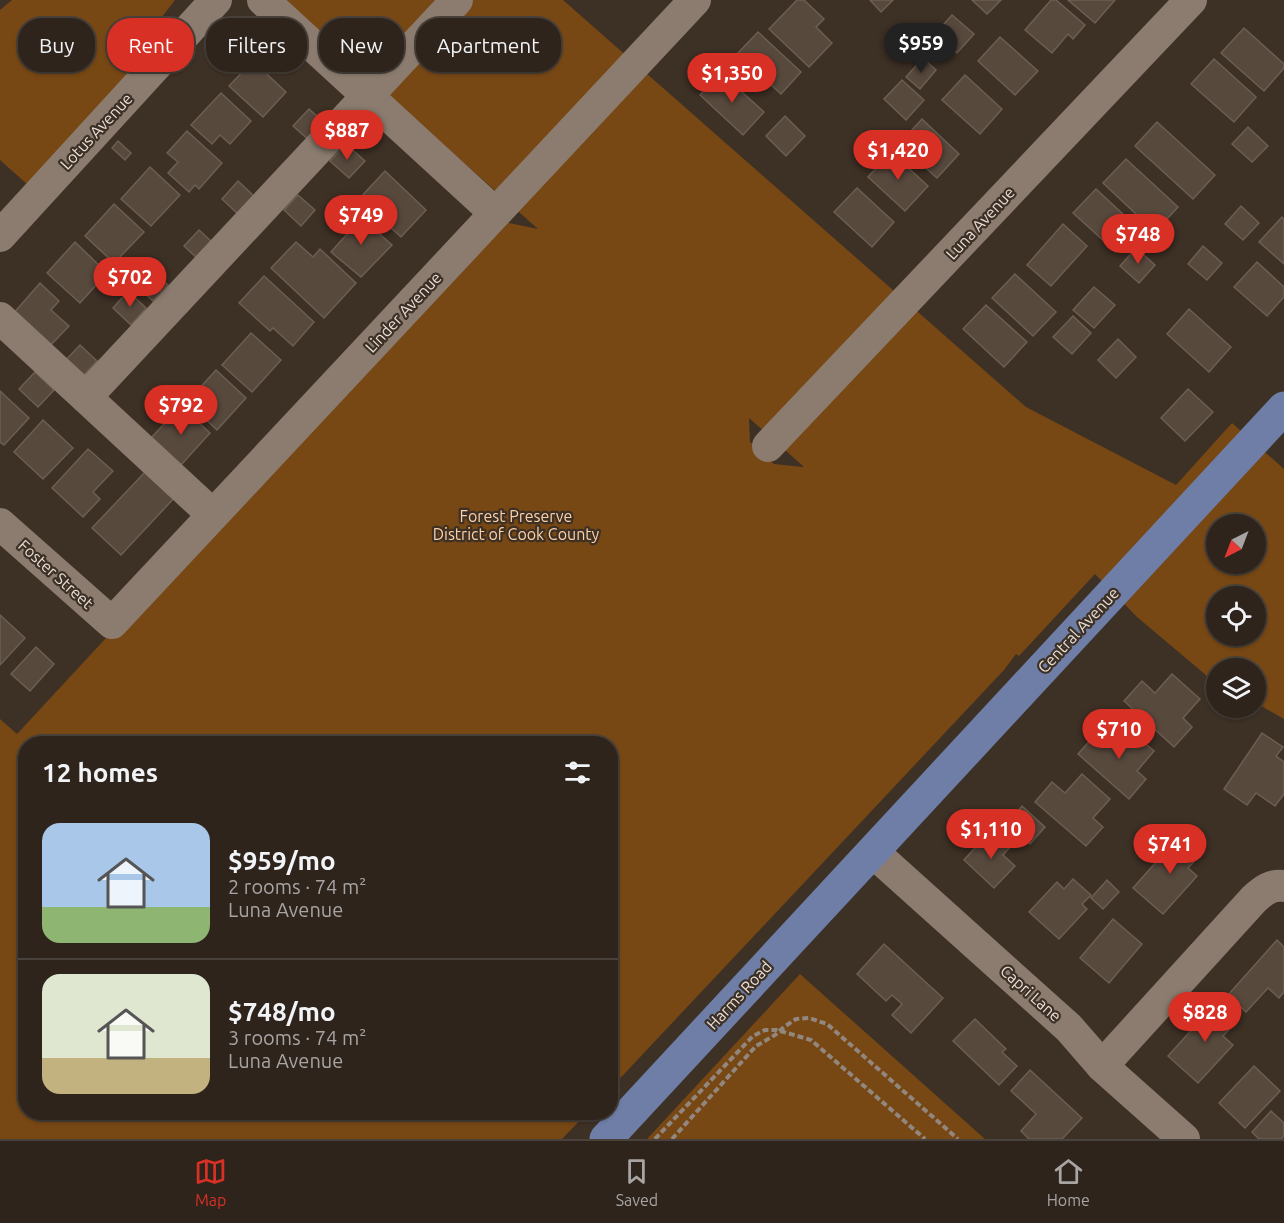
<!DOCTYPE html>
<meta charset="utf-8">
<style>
body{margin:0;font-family:Ubuntu,sans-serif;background:#3a3029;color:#f1f3f6;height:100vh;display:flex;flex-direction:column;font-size:22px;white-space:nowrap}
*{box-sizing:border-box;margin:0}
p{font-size:20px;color:#a7a4a3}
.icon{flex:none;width:33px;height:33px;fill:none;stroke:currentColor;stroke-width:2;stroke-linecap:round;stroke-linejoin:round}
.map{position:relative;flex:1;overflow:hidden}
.details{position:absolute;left:18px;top:736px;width:600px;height:384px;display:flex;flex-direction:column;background:#2e241c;border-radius:24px;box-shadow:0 2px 4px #0004,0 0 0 2px #49413b}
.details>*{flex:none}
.top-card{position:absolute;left:18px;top:18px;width:600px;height:54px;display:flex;gap:12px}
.needle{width:39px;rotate:222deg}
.controls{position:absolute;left:1206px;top:514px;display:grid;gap:12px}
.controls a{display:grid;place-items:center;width:60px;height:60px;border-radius:50%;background:#2e241c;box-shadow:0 2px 4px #0004,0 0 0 2px #49413b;font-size:30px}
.price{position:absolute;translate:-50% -51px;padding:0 14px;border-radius:21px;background:#d93025;color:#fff;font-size:20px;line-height:39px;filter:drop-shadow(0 2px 3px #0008)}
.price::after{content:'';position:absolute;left:50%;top:36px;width:18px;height:14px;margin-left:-9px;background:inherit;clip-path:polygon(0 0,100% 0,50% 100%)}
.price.on{background:#222;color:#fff}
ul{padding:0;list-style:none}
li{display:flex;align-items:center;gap:18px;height:150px;padding:0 24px}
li+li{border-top:2px solid #49413b}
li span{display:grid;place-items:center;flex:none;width:168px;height:120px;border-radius:18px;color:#555}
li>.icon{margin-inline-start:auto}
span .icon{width:72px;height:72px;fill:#fffc;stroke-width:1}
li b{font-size:26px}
h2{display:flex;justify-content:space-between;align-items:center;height:72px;padding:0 24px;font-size:26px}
.pill{padding:0 21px;border-radius:24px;background:#2e241c;box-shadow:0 2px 4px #0004,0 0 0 2px #49413b;font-size:21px;line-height:54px}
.pill.on{background:#d93025;color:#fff}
.tab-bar{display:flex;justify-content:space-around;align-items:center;height:84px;border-top:2px solid #49413b;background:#2e241c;font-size:16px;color:#a7a4a3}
.tab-bar a{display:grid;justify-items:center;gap:3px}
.tab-bar .on{color:#d93025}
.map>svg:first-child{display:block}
.green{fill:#774714;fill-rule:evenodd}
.building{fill:#58493d;stroke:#6d5e52;stroke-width:1.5}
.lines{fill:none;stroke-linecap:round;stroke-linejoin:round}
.path{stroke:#92877e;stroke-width:4;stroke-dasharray:6 3;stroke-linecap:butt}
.minor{stroke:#8b7c6f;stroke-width:32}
.major{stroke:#6e7ea7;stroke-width:33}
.labels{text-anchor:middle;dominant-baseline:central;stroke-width:4.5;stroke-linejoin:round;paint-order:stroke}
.street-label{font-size:16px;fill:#e9e0d9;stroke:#3d3025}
.park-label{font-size:16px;fill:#fed0a8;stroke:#3d3025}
</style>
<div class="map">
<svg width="1284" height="1139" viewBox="0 0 1284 1139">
<rect width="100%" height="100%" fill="#3d3025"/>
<!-- green -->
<g class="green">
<path d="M12,0h163l-23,30 -30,53 -94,102 -28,-25v-150z"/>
<path d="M282,0h281l463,407 150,78 56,-62 52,46v250l-28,-16v-34h-40v12l-9,-5 -70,-59 -42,-43 -76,82 -3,-2 -12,16 -393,418 -1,-344h-584v369h561l-25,26h-562v-420l17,15 89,-96 398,-416 34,7zM749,418l55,49h-1l-29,-3 -24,-22zM1216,525h40v39h-40zM1216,597h40v39h-40z"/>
<path d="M800,974l185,165h-338z"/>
</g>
<!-- building -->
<g class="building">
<path d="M797,0h7l20,19 -8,8 16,16 -23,24 -40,-38z"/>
<path d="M870,0h23l-12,12z"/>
<path d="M972,0h29l-14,14z"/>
<path d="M1051,0h5l29,25 -12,14 -5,-5 -16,19 -27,-23z"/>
<path d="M1068,0h47l-20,23z"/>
<path d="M952,15l22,19 -17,19 -21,-20z"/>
<path d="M1244,28l40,36v4l-20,23 -43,-38z"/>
<path d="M758,32l43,40 -20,22 -44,-40z"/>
<path d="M1000,37l38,34 -23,24 -37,-34z"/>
<path d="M923,58l13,12 -16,19 -14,-12z"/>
<path d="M1214,59l42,38 -22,25 -43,-38z"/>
<path d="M253,61l33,31 -23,25 -34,-31z"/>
<path d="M721,73l43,39 -21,23 -43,-40z"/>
<path d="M965,75l37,34 -22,25 -38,-34z"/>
<path d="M902,80l22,20 -18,20 -22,-21z"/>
<path d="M221,93l30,28 -21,23 -10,-9 -8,9 -21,-19z"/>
<path d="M309,109l18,16 -16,17 -18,-16z"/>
<path d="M785,116l20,20 -19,20 -20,-20z"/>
<path d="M922,119l37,35 -22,24 -38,-34z"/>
<path d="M1157,122l58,53 -22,24 -58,-53z"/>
<path d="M1248,127l20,19 -16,16 -20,-18z"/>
<path d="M187,131l35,32 -23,26 -4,-4 -6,7 -21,-19 10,-11 -11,-9z"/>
<path d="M118,141l13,12 -6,7 -13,-12z"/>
<path d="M346,144l19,17 -16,17 -19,-17z"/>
<path d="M891,152l37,34 -23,25 -37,-34z"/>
<path d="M1126,159l52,48 -23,25 -52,-49z"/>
<path d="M150,167l30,28 -29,31 -30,-27z"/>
<path d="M385,171l41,39 -25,27 -42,-38z"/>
<path d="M238,181l19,18 -16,18 -19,-18z"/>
<path d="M857,188l37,34 -22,25 -38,-35z"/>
<path d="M1096,189l42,39 -22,24 -43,-39z"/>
<path d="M298,195l17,15 -14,16 -17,-16z"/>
<path d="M114,204l30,28 -30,31 -29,-27z"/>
<path d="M1241,206l18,17 -16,17 -18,-16z"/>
<path d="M357,214l35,31 -31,32 -30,-25 17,-19 -5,-4z"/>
<path d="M1282,217l2,2v45l-25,-22z"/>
<path d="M1063,224l24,22 -36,40 -24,-21z"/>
<path d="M199,230l14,13 -15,16 -14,-13z"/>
<path d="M75,242l32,31 -27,30 -33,-30z"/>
<path d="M296,242l17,15 7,-8 36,34 -32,35 -53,-50z"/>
<path d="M1203,246l19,17 -15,17 -19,-16z"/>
<path d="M1136,248l19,17 -16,18 -19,-17z"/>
<path d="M1257,262l27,25v10l-17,19 -33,-29z"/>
<path d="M152,271l16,14 -15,16 -15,-14z"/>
<path d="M1015,274l41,38 -23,24 -41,-38z"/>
<path d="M264,276l50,46 -21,24 -20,-18 -3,3 -31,-28z"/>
<path d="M40,283l19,18 -8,9 18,16 -21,22 -36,-33z"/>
<path d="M1094,287l21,18 -21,23 -21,-18z"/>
<path d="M128,291l18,17 -15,17 -18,-17z"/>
<path d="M986,305l41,37 -23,25 -41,-38z"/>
<path d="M1189,309l42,38 -22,25 -42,-38z"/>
<path d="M1073,316l18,17 -19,21 -19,-17z"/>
<path d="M251,333l30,27 -29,32 -30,-27z"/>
<path d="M1118,339l18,18 -20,21 -18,-18z"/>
<path d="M80,345l17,16 -17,18 -17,-16z"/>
<path d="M216,370l30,28 -29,32 -30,-28z"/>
<path d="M35,372l19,18 -16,17 -19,-18z"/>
<path d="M1188,389l25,23 -28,29 -24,-23z"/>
<path d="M0,391l29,27 -25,27 -4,-3z"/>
<path d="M181,406l29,27 -29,32 -30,-27z"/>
<path d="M43,420l30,28 -30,31 -29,-27z"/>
<path d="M88,449l25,22 -20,21 7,7 -17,18 -31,-29z"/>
<path d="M147,470l29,26 -55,59 -29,-27z"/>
<path d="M0,615l25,23 -25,27z"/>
<path d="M36,647l18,17 -24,27 -19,-17z"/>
<path d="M1172,674l28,25 -17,19 9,9 -18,20 -50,-46 18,-20 13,12z"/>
<path d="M1126,727l28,24 -17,20 9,8 -17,20 -51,-45 18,-20 13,12z"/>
<path d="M1262,733l21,14 -7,9 8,6v32l-9,12 -19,-13 -9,12 -23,-16z"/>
<path d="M1082,774l28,25 -17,19 10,9 -17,19 -51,-44 17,-20 13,11z"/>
<path d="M1022,806l23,21 -15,17 -23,-20z"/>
<path d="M1182,833l21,19 -15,16 9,8 -34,38 -30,-26z"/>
<path d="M1000,835l11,11 -8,9 12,11 -21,22 -30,-28 21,-23 7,6z"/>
<path d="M1073,879l18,16 -9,9 5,5 -28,30 -30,-27 28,-30 7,7z"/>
<path d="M1107,880l12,12 -16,17 -12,-11z"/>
<path d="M1113,919l29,25 -33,39 -29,-25z"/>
<path d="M1277,940l7,7v45l-5,6 -11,-10 -22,24 -18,-17z"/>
<path d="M884,944l59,54 -32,35 -19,-18 10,-11 -10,-9 -6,6 -29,-27z"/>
<path d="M1217,1002l21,18 -15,16 10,9 -35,38 -30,-27z"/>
<path d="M975,1019l31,30 -4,3 15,14 -18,19 -46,-44z"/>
<path d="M1254,1066l26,25 -35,37 -26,-25z"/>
<path d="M1030,1070l52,48 -20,21h-33l-8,-8 15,-17 -25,-23z"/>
<path d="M1271,1111l13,12v13l-3,3h-22l-7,-7z"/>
</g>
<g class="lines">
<!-- path -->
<g class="path">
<path d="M655,1139l98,-103 12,-6h12l34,10 114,99"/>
<path d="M672,1139l84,-93 19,-11 9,-8 12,-8 13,-1 18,6 131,115"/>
</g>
<!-- minor -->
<g class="minor">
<path d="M263,0l232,213"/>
<path d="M0,236l216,-236"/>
<path d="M0,318l213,197"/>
<path d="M86,397l371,-397"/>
<path d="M768,446l423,-446"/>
<path d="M0,524l112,99 583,-623"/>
<path d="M873,852l196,176 33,38 82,73"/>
<path d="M1102,1066l152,-167c9,-8 17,-15 30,-13"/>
</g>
<!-- major -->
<path class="major" d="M606,1139l678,-731"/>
</g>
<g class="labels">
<!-- street labels -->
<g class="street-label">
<text transform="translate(96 131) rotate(-47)">Lotus Avenue</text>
<text transform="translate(980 223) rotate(-47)">Luna Avenue</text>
<text transform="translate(403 312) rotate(-47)">Linder Avenue</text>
<text transform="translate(56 574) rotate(42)">Foster Street</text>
<text transform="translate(1078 630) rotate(-47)">Central Avenue</text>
<text transform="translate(1031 993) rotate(42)">Capri Lane</text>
<text transform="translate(739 995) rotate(-47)">Harms Road</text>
</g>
<!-- park labels -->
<g class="park-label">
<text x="516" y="516">Forest Preserve<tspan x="516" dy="18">District of Cook County</tspan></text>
</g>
</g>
</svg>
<div class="controls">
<a><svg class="needle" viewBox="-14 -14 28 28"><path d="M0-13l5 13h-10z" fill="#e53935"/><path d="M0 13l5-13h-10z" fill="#a7a4a3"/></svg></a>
<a><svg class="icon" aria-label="locate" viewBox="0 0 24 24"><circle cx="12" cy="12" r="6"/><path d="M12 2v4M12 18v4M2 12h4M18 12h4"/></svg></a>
<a><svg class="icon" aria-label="layers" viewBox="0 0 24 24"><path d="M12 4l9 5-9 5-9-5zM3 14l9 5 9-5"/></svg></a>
</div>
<b class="price on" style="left:921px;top:74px">$959</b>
<b class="price" style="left:732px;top:104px">$1,350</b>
<b class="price" style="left:347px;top:161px">$887</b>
<b class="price" style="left:898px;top:181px">$1,420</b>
<b class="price" style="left:361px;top:246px">$749</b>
<b class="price" style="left:1138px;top:265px">$748</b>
<b class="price" style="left:130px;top:308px">$702</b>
<b class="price" style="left:181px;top:436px">$792</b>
<b class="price" style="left:1119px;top:760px">$710</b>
<b class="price" style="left:991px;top:860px">$1,110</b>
<b class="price" style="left:1170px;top:875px">$741</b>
<b class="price" style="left:1205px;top:1043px">$828</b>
<div class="top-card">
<a class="pill">Buy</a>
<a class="pill on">Rent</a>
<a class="pill">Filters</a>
<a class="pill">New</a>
<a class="pill">Apartment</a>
</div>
<section class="details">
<h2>12 homes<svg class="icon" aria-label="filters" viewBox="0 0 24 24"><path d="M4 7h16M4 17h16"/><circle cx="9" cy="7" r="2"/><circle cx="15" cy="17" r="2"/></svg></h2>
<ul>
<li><span style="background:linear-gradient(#a9c7e8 70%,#8fb573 0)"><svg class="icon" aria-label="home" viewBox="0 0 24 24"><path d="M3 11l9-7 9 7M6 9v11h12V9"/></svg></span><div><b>$959/mo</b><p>2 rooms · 74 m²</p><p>Luna Avenue</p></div></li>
<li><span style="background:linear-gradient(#dfe7d0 70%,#c2b280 0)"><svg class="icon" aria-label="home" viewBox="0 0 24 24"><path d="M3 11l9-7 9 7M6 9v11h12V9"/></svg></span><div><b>$748/mo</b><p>3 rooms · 74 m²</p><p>Luna Avenue</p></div></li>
</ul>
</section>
</div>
<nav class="tab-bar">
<a class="on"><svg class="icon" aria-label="map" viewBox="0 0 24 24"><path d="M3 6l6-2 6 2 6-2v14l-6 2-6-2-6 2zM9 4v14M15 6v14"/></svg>Map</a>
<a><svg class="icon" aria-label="saved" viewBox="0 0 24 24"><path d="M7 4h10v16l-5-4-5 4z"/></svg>Saved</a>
<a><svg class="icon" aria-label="home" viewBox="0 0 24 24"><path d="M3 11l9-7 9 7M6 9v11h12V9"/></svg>Home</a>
</nav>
